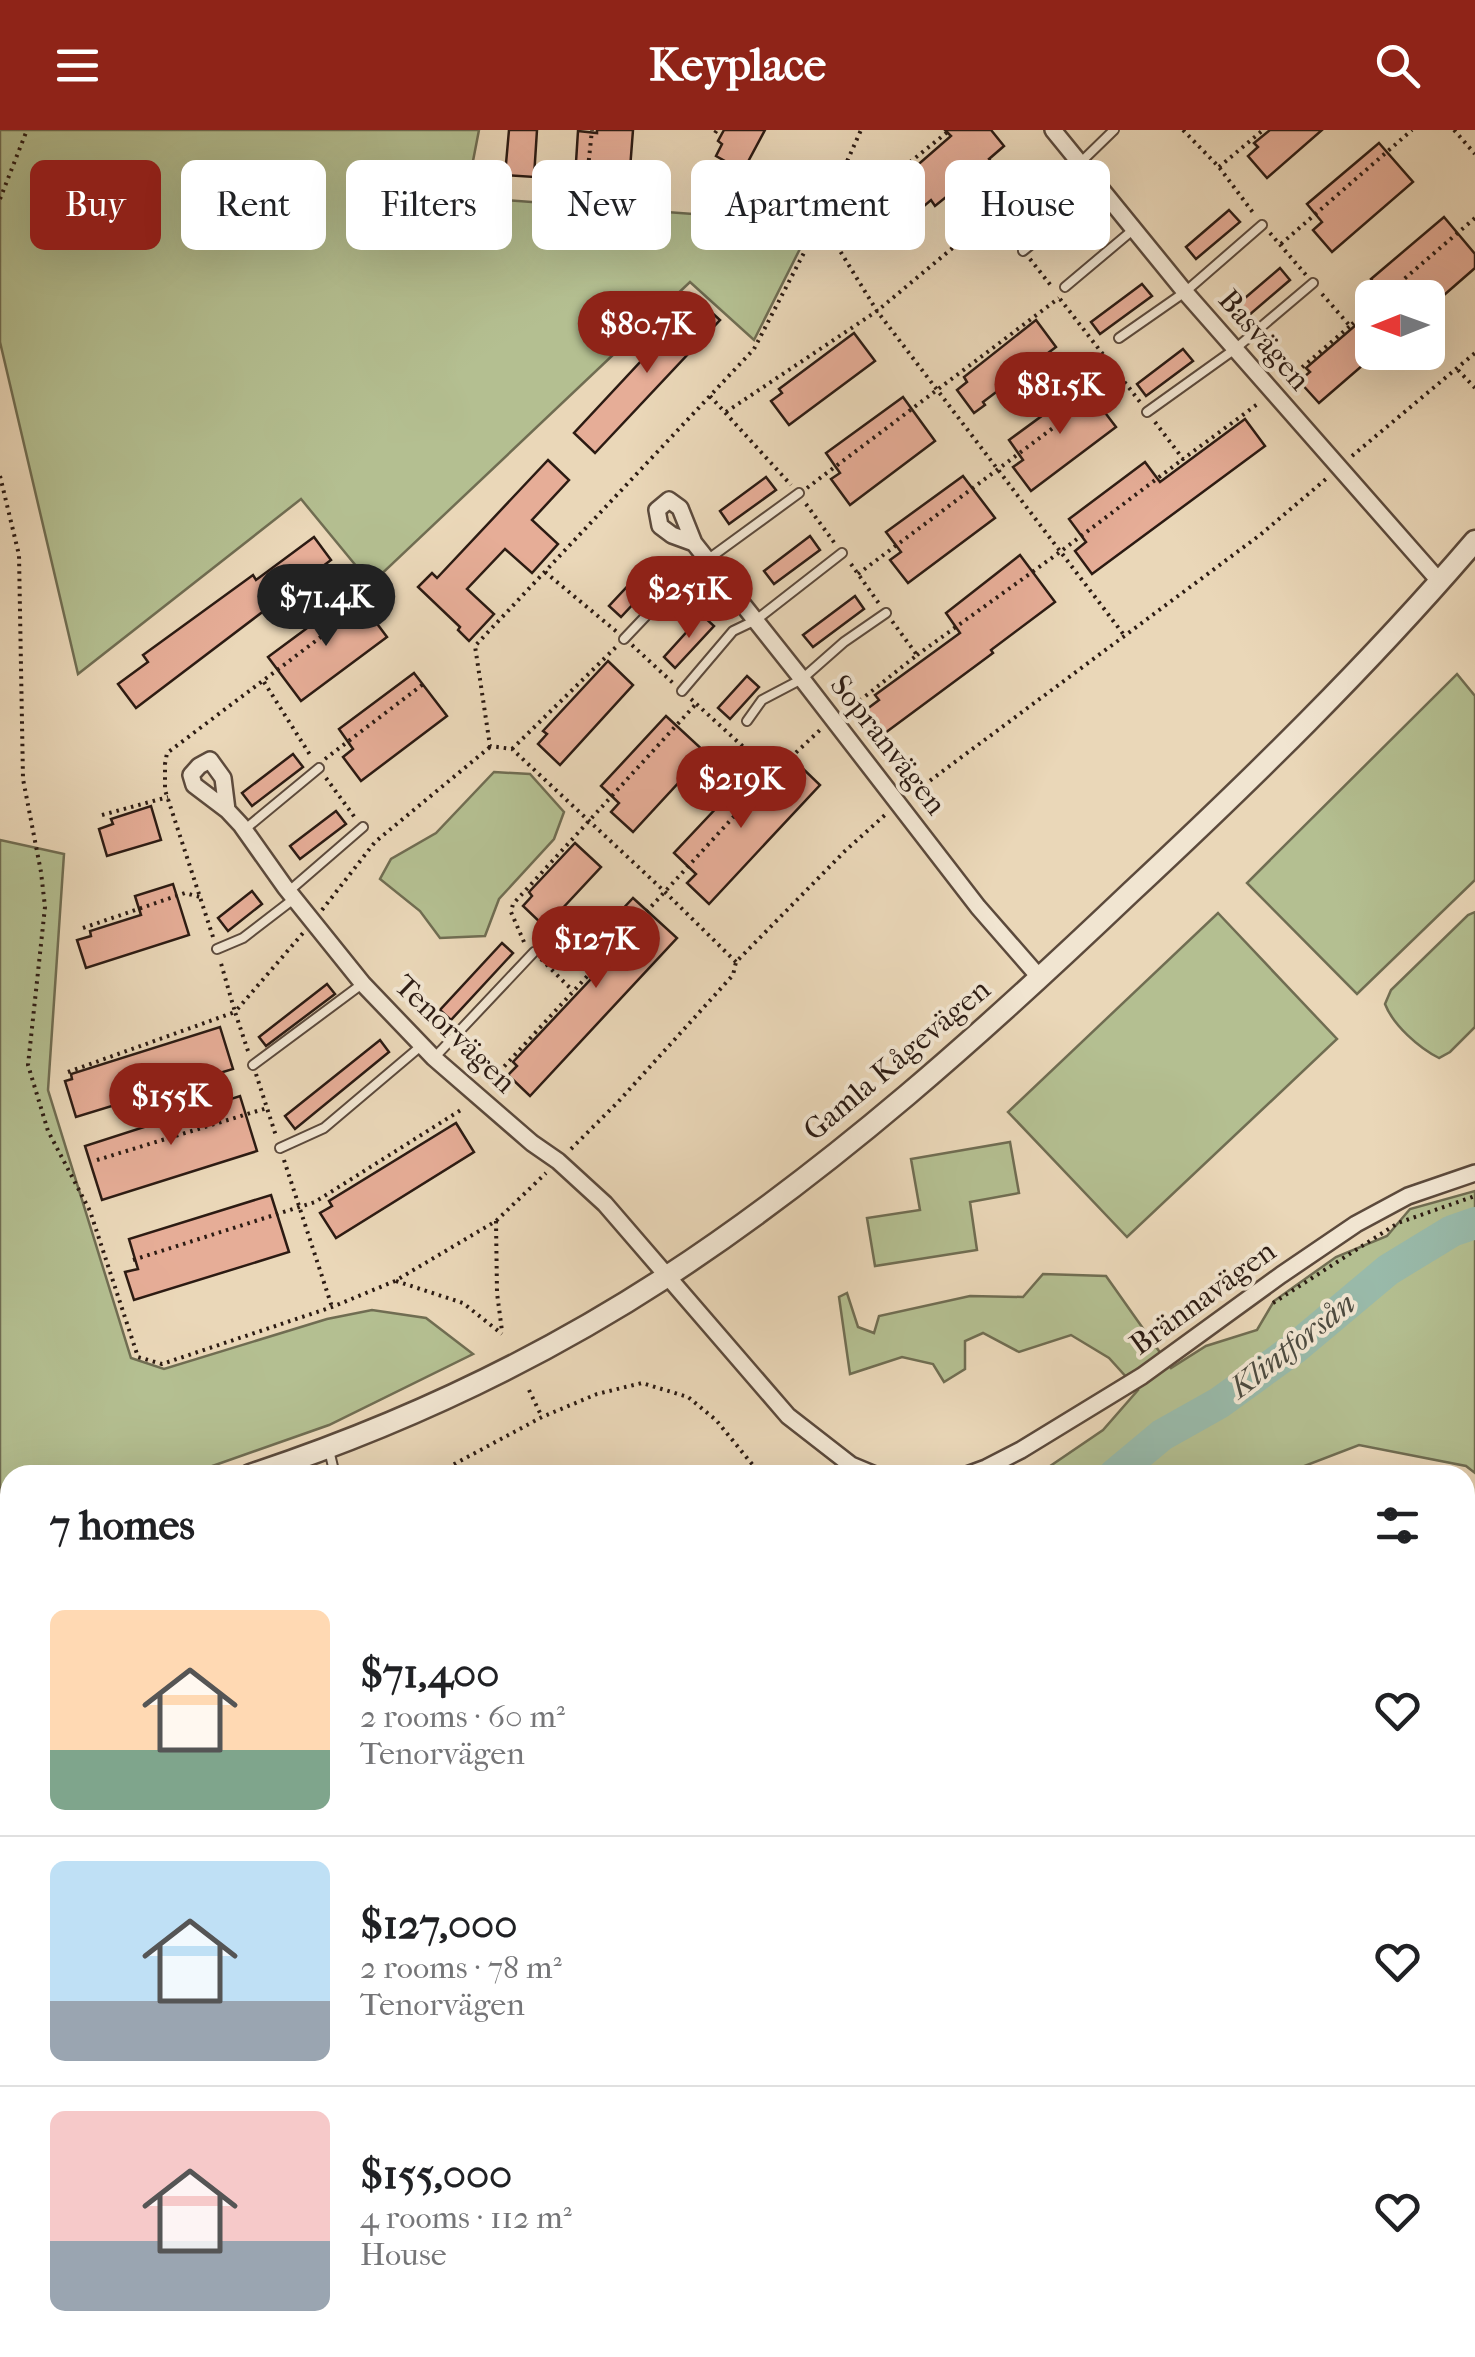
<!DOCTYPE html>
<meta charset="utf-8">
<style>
body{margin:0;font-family:"IM FELL French Canon",serif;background:#f2f2f2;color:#202124;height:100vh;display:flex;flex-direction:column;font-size:38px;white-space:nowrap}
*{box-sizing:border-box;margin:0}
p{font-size:32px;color:#757577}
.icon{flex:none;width:55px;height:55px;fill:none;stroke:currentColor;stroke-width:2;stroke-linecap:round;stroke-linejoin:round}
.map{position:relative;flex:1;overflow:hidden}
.details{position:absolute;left:0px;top:1335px;width:1475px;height:892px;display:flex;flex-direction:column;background:#fff;border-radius:30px 30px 0 0;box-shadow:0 10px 40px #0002}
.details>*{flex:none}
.guide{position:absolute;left:30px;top:30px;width:1415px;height:90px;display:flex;gap:20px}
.needle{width:65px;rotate:269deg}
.buttons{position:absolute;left:1355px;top:150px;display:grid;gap:20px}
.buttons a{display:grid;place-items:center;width:90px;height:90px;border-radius:15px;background:#fff;box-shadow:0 10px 40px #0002;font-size:50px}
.price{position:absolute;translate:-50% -85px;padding:0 22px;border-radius:35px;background:#8f2418;color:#fff;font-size:32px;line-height:65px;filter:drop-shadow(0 2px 5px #0008)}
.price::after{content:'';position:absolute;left:50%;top:60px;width:30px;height:22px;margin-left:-15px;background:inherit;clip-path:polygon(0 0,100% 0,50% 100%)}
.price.on{background:#222;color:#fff}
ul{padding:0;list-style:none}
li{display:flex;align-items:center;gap:30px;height:250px;padding:0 50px}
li+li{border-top:2px solid #e0e0e0}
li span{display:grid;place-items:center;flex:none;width:280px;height:200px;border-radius:15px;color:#555}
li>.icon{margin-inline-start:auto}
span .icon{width:120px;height:120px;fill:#fffc;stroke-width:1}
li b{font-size:42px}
h2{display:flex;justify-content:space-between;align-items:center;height:120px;padding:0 50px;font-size:42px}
.pill{padding:0 35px;border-radius:15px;background:#fff;box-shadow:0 10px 40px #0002;font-size:35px;line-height:90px}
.pill.on{background:#8f2418;color:#fff}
header{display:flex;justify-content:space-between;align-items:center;height:130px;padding:0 50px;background:#8f2418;color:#fff;font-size:45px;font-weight:700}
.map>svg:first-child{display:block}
.green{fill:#b4bf91;stroke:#706d52;stroke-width:2.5}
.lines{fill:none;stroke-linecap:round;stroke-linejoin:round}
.river{stroke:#99baaa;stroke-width:32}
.building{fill:#e6ad97;stroke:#2c1b13;stroke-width:2.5}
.service-casing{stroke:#5c4a3c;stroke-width:12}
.minor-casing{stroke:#5c4a3c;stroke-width:20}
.tertiary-casing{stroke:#5c4a3c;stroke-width:25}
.path{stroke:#2c1b13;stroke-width:4;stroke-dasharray:2.5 5;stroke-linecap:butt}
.service{stroke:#f1e5d1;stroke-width:8}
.minor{stroke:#f1e5d1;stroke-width:15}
.tertiary{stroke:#f1e5d1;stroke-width:20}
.labels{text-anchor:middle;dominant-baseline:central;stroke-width:8;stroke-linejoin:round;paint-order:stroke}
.street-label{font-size:30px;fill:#2c1b13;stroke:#f1e5d1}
.water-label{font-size:32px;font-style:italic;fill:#4d4b40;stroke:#f1e5d1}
</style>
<header><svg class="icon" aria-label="menu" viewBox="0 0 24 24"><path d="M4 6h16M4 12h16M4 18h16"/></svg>Keyplace<svg class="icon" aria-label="search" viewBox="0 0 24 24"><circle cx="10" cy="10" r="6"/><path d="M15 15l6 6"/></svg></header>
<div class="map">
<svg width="1475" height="2227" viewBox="0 0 1475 2227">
<rect width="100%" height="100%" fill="#ead7b8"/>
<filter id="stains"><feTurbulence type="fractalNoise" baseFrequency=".002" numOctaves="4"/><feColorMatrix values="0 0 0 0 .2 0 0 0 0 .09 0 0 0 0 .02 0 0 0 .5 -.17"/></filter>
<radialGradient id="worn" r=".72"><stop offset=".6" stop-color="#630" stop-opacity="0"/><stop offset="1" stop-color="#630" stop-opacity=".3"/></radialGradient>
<!-- green -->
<g class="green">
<path d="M0,0h479l-13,67 347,26 -59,117 -64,-58 -319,302 -70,-85 -223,175 -78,-332z"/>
<path d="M1457,544l18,22v184l-118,114 -110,-111z"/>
<path d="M494,642l36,2 34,38 -10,27 -55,60 -14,37 -45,2 -20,-27 -40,-32 11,-20 45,-26z"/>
<path d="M0,710l64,14 -16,236 83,268 33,11 163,-50 45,-9 54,8 47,36 -144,71 -128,45 -20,5h-171v39l-10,2z"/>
<path d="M1475,782v115l-25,25 -11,6c-20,-10 -46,-33 -54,-54l6,-14 77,-75z"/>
<path d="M1218,783l119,126 -210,198 -119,-125z"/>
<path d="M1010,1012l9,51 -49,9 7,48 -102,16 -8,-48 53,-8 -9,-51z"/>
<path d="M1475,1061v282l-9,-7 -107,-21 -78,30h-244l66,-45 35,-40 -29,-32 -38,-23 -52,17 -36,-19 -18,8v28l-21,13 -11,-18 -31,-7 -52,17 -11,-77 8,-4 11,34 16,6 5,-17 91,-20 53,1 20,-23 63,2 65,92 35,-22 51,-16 17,-29 62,-44 51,-21 23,-27z"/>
<path d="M1465,1363l10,5v304l-10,2z"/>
<rect x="655" y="2218" width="363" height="9"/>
</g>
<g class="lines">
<!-- river -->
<g class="river">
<path d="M1114,1345l48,-40 57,-32 76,-55 93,-78 64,-39 23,-8"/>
<path d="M770,2218l3,9"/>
</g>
</g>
<!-- building -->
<g class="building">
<path d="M509,0h28l-3,47 -29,-2z"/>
<path d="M597,0h36l-4,52 -54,-4 3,-47 19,2z"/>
<path d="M724,0h41l-22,41 -27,-15 6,-12 -4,-3z"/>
<path d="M945,0h46l13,16 -15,13 19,23 8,-8 22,24 20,-15 10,13 -45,34 -23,-30 -25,22 -24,-29 -16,13 -4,-6 -55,47 -19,-23 5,-4 -3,-4 92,-80z"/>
<path d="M1270,0h52l-55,48 -19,-22 10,-9 -4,-4z"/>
<path d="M1379,13l34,39 -81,70 -19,-22 9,-8 -15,-18z"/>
<path d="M1229,80l11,12 -44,37 -10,-12z"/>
<path d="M1444,87l31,37v14l-47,41v-11h-42l-15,-19z"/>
<path d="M1280,138l10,12 -49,42 -10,-12z"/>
<path d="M1142,154l10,12 -52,38 -9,-12z"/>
<path d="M698,170l22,20 -125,133 -21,-20z"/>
<path d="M1372,181v41h6l-59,51 -20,-22 11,-9 -4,-4z"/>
<path d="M1036,190l20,27 -73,55 2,3 -11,8 -17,-23 10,-8 -3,-5z"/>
<path d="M854,203l21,28 -86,64 -18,-24 11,-8 -3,-4z"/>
<path d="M1183,219l10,12 -47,35 -9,-12z"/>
<path d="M1084,255l32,42 -85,64 -18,-24 10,-7 -14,-20z"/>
<path d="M903,267l32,44 -85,64 -19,-26 9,-6 -14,-20z"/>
<path d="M1245,289l20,27 -173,128 -17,-23 11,-9 -17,-23 76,-57 15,20z"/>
<path d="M548,330l21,20 -37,40 26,24 -26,29 -27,-24 -38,40 27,25 -25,27 -11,-11 2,-3 -42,-40 14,-14 5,5z"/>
<path d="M963,346l32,42 -87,65 -18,-23 11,-8 -15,-20z"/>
<path d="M766,347l10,13 -47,34 -9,-13z"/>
<path d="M810,406l10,14 -46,34 -10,-13z"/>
<path d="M314,407l17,23 -195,148 -18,-24 30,-22 -5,-7 110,-80 3,5z"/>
<path d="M1020,425l35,47 -64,48 2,3 -108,80 -18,-24 12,-9 -4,-5 85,-62 -14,-20z"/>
<path d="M652,430l12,11 -43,46 -12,-11z"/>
<path d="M855,466l9,13 -51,38 -10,-12z"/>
<path d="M345,470l12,16 9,-7 21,28 -86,64 -33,-44z"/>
<path d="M702,485l12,11 -39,42 -11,-11z"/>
<path d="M608,531l25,24 -73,80 -22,-21 9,-10 -4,-3z"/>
<path d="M414,543l33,43 -86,65 -18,-24 10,-8 -14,-20z"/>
<path d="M747,546l12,11 -29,32 -12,-11z"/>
<path d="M666,586l40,37 -73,79 -22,-20 8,-9 -18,-17z"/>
<path d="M293,624l10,13 -51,39 -10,-13z"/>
<path d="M795,631l25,24 -111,119 -22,-21 9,-9 -22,-21 65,-69 18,17z"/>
<path d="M151,676l10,34 -54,16 -8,-27 14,-5 -2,-5z"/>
<path d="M336,681l10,13 -46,35 -10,-13z"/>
<path d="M575,713l26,24 -56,60 -22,-21 9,-10 -3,-4z"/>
<path d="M173,754l16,51 -103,33 -9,-28 14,-4 -1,-5 51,-16 -6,-19z"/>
<path d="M252,761l10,13 -34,27 -10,-13z"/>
<path d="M633,768l44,40 -147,158 -22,-21 9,-9 -4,-4 92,-98 -18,-17z"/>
<path d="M502,813l11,10 -62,67 -11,-10z"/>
<path d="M327,854l8,10 -69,52 -7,-9z"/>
<path d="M220,897l13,42 -157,48 -11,-36 7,-2 -1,-5z"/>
<path d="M380,910l9,12 -94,77 -10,-13z"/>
<path d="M240,966l17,55 -155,49 -17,-54z"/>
<path d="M456,993l18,29 -138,86 -16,-25 12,-7 -3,-5z"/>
<path d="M271,1065l18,57 -155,48 -9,-28 13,-3 -9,-30z"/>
</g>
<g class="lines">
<defs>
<g id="service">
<path d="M1080,33l34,-33"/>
<path d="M1023,121l77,-63"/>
<path d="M1065,157l69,-58"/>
<path d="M1119,208l66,-46 77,-67"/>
<path d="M1147,282l88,-63 78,-66"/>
<path d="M624,509l57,-60 118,-86"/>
<path d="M682,561l51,-60 23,-11 86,-67"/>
<path d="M747,591l15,-21 40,-21 42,-37 42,-29"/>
<path d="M244,700l75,-62"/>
<path d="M289,761l74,-64"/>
<path d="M217,819l26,-11 52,-40"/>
<path d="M434,928l100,-106"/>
<path d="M253,935l109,-81"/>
<path d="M280,1018l44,-20 97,-82"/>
<path d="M329,1320l6,25"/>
</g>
<g id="minor">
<path d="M1053,0l132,162 255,290"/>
<path d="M694,413l-22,-8 -12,-9 -3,-16 12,-10 11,8 14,35 108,136 176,228 62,71"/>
<path d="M227,680l-33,-25 -3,-10 8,-9 11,-6 13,18 4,32 14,15 44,62 78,97 71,74 98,85 26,18 47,43 183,212 63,49 24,10"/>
<path d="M967,1345l19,-7 35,-18 121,-74 139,-101 75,-51 52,-28 67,-23"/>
</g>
<g id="tertiary">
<path d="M250,1345c146,-48 287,-114 416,-198 167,-109 320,-247 464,-384 120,-112 238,-227 345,-352"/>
<path d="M0,1409l10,-2"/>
</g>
</defs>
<!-- service casing -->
<use href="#service" class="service-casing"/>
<!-- minor casing -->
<use href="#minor" class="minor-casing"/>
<!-- tertiary casing -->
<use href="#tertiary" class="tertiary-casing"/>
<!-- path -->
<g class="path">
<path d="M1183,0l36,37 35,47"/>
<path d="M1454,0l21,24"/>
<path d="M715,3l2,-3"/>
<path d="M1219,37l44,-37"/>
<path d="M588,38l4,-38"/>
<path d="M0,69l27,-69"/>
<path d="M992,85l22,25"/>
<path d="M821,90l56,91 247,324"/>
<path d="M828,98l122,-98"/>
<path d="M1270,103l36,42"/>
<path d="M1281,114l131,-114"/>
<path d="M1030,129l22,28"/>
<path d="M1322,164l28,32 22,-20"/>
<path d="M1382,168l93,-80"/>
<path d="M1060,169l80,103"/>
<path d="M1458,240l17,18"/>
<path d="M1285,252l65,-56"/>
<path d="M710,266l81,89"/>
<path d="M726,282l151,-101 180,-150"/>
<path d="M1155,292l28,37 76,-56"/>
<path d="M1352,326l123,-103"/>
<path d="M0,346l19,79 4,224 18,93 4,35 -17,158 20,66 42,80 48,146 24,7 170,-57 63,-26 101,-60 50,-48"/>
<path d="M807,358l252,-190"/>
<path d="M806,374l30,41"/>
<path d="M851,434l29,41"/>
<path d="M545,442l72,60"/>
<path d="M858,444l263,-197"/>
<path d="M632,515l41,38"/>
<path d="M917,525l143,-103 123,-93"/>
<path d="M264,552l48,76"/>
<path d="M691,569l82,75 47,-44"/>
<path d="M848,580l69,-55 -25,-34"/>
<path d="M512,619l104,-102"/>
<path d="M325,629l101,-77"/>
<path d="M326,648l30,41"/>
<path d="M912,664l348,-259 66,-56"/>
<path d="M102,685l66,-18"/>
<path d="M322,780l53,-68 115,-95"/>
<path d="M83,798l102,-35 15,4"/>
<path d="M213,807l-48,-147v-26l2,-11 195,-147"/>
<path d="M524,812l-13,-30 2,-8 182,-199"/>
<path d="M541,829l32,32"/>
<path d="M736,832l-72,-71 -152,-142 -22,-3 -15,-100 279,-297 67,-129 40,-90"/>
<path d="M248,921l-13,-39 68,-79"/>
<path d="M68,942l167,-60 -15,-52"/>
<path d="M256,944l20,62"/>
<path d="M489,953l284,-309"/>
<path d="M571,1019l47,-47 115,-127 3,-13 109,-111 40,-36"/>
<path d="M97,1030l170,-52"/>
<path d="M284,1030l48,147"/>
<path d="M496,1091l1,72 5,38"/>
<path d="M133,1130l182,-58 149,-94"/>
<path d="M396,1151l67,22 39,31"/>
<path d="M1273,1173l125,-80 77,-27"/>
<path d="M529,1260l13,27"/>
<path d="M434,1345l108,-58 55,-23 45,-11 46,14 28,23 45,55"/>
<path d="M0,1455l10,-2"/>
<path d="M1465,1733l10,1"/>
<path d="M826,2227l1,-9"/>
</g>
<!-- service -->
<use href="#service" class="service"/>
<!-- minor -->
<use href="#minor" class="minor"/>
<!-- tertiary -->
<use href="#tertiary" class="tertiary"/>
</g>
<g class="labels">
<!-- street labels -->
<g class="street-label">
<text transform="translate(1264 210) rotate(49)">Basvägen</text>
<text transform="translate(888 615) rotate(52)">Sopranvägen</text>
<text transform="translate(455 904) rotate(44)">Tenorvägen</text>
<text transform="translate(897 930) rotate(-40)">Gamla Kågevägen</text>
<text transform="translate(1203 1168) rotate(-36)">Brännavägen</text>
</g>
<!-- water labels -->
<g class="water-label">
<text transform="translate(1292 1215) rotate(-38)">Klintforsån</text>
</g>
</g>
<rect width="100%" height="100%" filter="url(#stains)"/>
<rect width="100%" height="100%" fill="url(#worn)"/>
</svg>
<div class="buttons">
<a><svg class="needle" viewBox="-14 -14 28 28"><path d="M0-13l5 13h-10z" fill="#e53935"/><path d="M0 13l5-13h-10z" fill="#757577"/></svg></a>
</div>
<b class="price" style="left:647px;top:246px">$80.7K</b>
<b class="price" style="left:1060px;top:307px">$81.5K</b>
<b class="price" style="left:689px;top:511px">$251K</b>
<b class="price on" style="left:326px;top:519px">$71.4K</b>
<b class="price" style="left:741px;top:701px">$219K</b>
<b class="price" style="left:596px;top:861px">$127K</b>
<b class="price" style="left:171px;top:1018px">$155K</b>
<div class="guide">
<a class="pill on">Buy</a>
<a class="pill">Rent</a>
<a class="pill">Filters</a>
<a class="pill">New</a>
<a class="pill">Apartment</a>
<a class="pill">House</a>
</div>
<section class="details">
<h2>7 homes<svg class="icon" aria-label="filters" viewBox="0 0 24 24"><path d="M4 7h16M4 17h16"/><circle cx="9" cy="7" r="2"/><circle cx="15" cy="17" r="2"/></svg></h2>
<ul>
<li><span style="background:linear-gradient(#ffd9b3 70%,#7fa58c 0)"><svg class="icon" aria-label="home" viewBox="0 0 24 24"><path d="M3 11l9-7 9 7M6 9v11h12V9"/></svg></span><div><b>$71,400</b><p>2 rooms · 60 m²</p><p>Tenorvägen</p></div><svg class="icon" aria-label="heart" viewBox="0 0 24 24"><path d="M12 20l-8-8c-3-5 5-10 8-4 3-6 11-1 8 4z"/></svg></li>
<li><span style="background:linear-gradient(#bfe0f5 70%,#9aa5b1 0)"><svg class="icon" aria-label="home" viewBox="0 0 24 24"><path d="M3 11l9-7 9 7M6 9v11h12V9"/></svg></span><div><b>$127,000</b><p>2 rooms · 78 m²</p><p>Tenorvägen</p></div><svg class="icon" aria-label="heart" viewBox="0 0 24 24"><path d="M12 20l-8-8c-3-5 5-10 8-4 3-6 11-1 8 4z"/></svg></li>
<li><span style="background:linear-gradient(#f6c9c9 65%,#9aa5b1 0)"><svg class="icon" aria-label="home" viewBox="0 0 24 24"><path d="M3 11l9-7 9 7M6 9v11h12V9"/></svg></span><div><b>$155,000</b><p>4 rooms · 112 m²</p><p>House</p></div><svg class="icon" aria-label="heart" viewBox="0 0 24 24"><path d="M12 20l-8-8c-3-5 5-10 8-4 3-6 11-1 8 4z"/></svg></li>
</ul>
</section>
</div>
